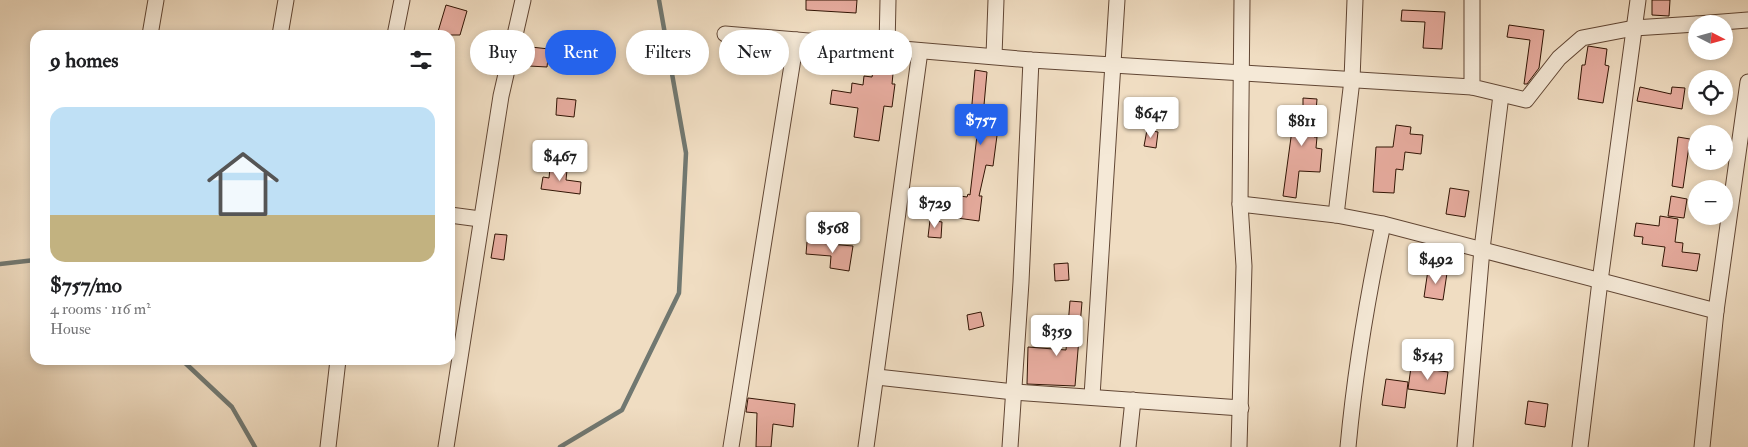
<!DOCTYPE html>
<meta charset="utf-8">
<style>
body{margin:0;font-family:"IM FELL Double Pica",serif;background:#f6f6f6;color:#202124;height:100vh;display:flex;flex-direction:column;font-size:19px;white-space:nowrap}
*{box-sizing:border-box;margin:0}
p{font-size:16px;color:#757577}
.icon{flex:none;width:28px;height:28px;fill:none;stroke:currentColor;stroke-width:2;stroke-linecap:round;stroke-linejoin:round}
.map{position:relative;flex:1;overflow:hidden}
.side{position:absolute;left:30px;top:30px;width:425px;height:335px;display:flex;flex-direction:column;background:#fff;border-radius:15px;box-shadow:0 2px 8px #0003}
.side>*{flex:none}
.guide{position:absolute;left:470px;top:30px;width:475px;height:45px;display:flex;gap:10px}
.needle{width:32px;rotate:96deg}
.fabs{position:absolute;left:1688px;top:15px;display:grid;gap:10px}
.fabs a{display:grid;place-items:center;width:45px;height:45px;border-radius:50%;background:#fff;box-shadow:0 2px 8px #0003;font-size:25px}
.price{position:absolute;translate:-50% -42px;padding:0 11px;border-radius:5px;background:#fff;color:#222;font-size:16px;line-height:32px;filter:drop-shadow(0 1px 2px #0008)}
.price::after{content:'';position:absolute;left:50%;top:30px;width:15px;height:11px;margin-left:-8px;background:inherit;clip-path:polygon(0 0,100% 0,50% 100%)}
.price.on{background:#2563eb;color:#fff}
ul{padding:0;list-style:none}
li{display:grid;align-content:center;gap:10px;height:265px;padding:0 20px}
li+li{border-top:1px solid #e0e0e0}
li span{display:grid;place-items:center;height:155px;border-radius:15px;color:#555}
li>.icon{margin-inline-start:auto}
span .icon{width:90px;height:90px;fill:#fffc;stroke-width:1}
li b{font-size:21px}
h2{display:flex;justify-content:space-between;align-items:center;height:60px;padding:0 20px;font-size:21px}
.tag{padding:0 18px;border-radius:22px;background:#fff;box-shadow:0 2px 8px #0003;font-size:18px;line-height:45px}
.tag.on{background:#2563eb;color:#fff}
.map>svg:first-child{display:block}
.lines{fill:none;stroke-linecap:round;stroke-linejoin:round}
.stream{stroke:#717871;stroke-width:4.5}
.building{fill:#e7ac9f;stroke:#311404}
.minor-casing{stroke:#614634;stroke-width:17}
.minor{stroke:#f5e9d7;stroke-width:15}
</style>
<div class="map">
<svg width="1748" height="447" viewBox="0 0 1748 447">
<rect width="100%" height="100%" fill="#f0ddc2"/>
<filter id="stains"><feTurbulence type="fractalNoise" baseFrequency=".004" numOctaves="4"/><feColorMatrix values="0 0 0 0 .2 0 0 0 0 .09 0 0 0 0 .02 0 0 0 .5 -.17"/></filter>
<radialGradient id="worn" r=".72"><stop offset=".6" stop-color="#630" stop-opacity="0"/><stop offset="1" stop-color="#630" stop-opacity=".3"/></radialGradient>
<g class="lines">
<!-- stream -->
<g class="stream">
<path d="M0,264l35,-4"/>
<path d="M182,360l50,47 23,40"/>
<path d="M560,447l62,-37 57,-117 7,-140 -27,-153"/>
</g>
</g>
<!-- building -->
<g class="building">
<path d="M806,0h51l-1,13 -50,-3z"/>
<path d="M1652,0h18l-1,16 -17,-1z"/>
<path d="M446,5l21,6 -7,24h-23z"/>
<path d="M1402,10l43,2 -3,37 -19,-1 2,-26 -24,-1z"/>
<path d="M1509,25l35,5 -5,38 -12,16h-3l6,-44 -23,-3z"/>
<path d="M1588,46l19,3 -2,16 4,1 -6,37 -25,-4 4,-34h3z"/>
<path d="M531,47l18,2 -2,18 -18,-1z"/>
<path d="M875,60l19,3 -2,21h3l-3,23 -8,-1 -5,35 -25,-4 4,-29 -28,-4 2,-14 19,3 1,-10 11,2 1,-9 8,1z"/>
<path d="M975,70l12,2 -3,33 19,3 -3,20h-2l-5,38 -7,-1 -7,31h3l-3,25 -22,-3 3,-22 7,1 1,-3 2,1 8,-68 -8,-1z"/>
<path d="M1640,87l31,7 1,-7 13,1 -3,21 -45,-8z"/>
<path d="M557,98l19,2 -2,17 -18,-2z"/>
<path d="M1303,98l14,1 -3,38h3l-1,11 6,1 -2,23 -21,-1 -3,27 -13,-2 12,-88 8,1z"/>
<path d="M1396,125l15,2 -1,7 13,1 -2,19 -16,-2 -2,18 -7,-1 -2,24 -21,-1 3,-45h17z"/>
<path d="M1147,130l11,2 -2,16 -12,-2z"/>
<path d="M1678,137l12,2 -7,49 -11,-2z"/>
<path d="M550,168l17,2 -1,10 15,2 -1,12 -39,-5 2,-12 6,1z"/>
<path d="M1450,188l19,3 -4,26 -19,-3z"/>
<path d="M1671,196l16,3 -3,19 -16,-2z"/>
<path d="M1660,216l18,3 -3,23 8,1 -1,9 18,2 -3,17 -35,-5 3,-19 -23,-3 1,-7 -9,-1 2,-13 23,3z"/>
<path d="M930,220l12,2 -1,16 -13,-1z"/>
<path d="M495,234l12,1 -3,25 -13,-2z"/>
<path d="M807,242l46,4 -4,25 -19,-3 1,-12 -25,-2z"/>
<path d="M1068,263l1,17 -14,1 -1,-17z"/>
<path d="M1428,270l19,3 -4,27 -19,-3z"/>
<path d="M1070,301l12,1 -7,84 -48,-2 1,-37 38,3z"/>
<path d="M981,312l3,14 -15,4 -2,-15z"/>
<path d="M1411,367l37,5 -3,22 -37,-5z"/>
<path d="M1386,379l22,3 -3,26 -23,-3z"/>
<path d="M748,398l47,6 -2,23 -20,-3 -2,23h-15l1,-34 -11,-1z"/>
<path d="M1528,401l20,3 -3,23 -20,-3z"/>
</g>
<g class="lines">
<defs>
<g id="minor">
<path d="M1472,0v87l54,13 33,-42 23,-20 52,-10 62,-4"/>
<path d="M1697,24l51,-4"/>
<path d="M725,34l306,26 441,27"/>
<path d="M150,35l6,-35"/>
<path d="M280,35l6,-35"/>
<path d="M395,35l7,-35"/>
<path d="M887,48l1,-48"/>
<path d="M994,56l2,-56"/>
<path d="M1240,204l96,11 47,9 333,87"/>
<path d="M450,215l30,4"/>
<path d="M1336,215l16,-135 3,-80"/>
<path d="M877,377l137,15 227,16"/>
<path d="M1092,396l25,-396"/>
<path d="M328,447l10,-87"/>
<path d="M446,447l55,-351 22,-96"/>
<path d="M731,447l65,-407"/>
<path d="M866,447l54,-396"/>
<path d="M1010,447l11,-165 10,-222"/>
<path d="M1128,447l5,-47"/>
<path d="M1239,447l5,-181 -4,-62 2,-204"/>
<path d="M1348,447c7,-76 19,-148 35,-223"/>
<path d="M1465,447l17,-198 19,-154"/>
<path d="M1580,447l20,-166 38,-281"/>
<path d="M1702,447l14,-136 32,-229"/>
</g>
</defs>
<!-- minor casing -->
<use href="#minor" class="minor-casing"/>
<!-- minor -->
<use href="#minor" class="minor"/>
</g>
<rect width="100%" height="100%" filter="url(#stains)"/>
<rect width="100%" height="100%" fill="url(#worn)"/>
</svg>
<div class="fabs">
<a><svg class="needle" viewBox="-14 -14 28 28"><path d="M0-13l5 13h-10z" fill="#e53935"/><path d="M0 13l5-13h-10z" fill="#757577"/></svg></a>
<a><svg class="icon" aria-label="locate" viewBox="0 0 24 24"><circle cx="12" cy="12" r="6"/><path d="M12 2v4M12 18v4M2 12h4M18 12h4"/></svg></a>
<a>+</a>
<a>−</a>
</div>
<b class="price" style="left:1151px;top:139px">$647</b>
<b class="price on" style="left:981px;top:146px">$757</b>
<b class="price" style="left:1302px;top:147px">$811</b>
<b class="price" style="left:560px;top:182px">$467</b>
<b class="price" style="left:935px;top:229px">$729</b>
<b class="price" style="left:833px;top:254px">$568</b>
<b class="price" style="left:1436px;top:285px">$492</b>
<b class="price" style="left:1057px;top:357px">$359</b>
<b class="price" style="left:1428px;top:381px">$543</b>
<div class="guide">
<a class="tag">Buy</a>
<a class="tag on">Rent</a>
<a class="tag">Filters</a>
<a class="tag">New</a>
<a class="tag">Apartment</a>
</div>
<section class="side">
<h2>9 homes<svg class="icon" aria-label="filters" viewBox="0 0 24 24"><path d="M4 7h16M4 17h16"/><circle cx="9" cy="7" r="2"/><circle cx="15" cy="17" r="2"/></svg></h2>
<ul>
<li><span style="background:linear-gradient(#bfe0f5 70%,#c2b280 0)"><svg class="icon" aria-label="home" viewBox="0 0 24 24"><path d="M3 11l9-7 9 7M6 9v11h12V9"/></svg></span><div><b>$757/mo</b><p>4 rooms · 116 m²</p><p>House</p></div></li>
</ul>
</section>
</div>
